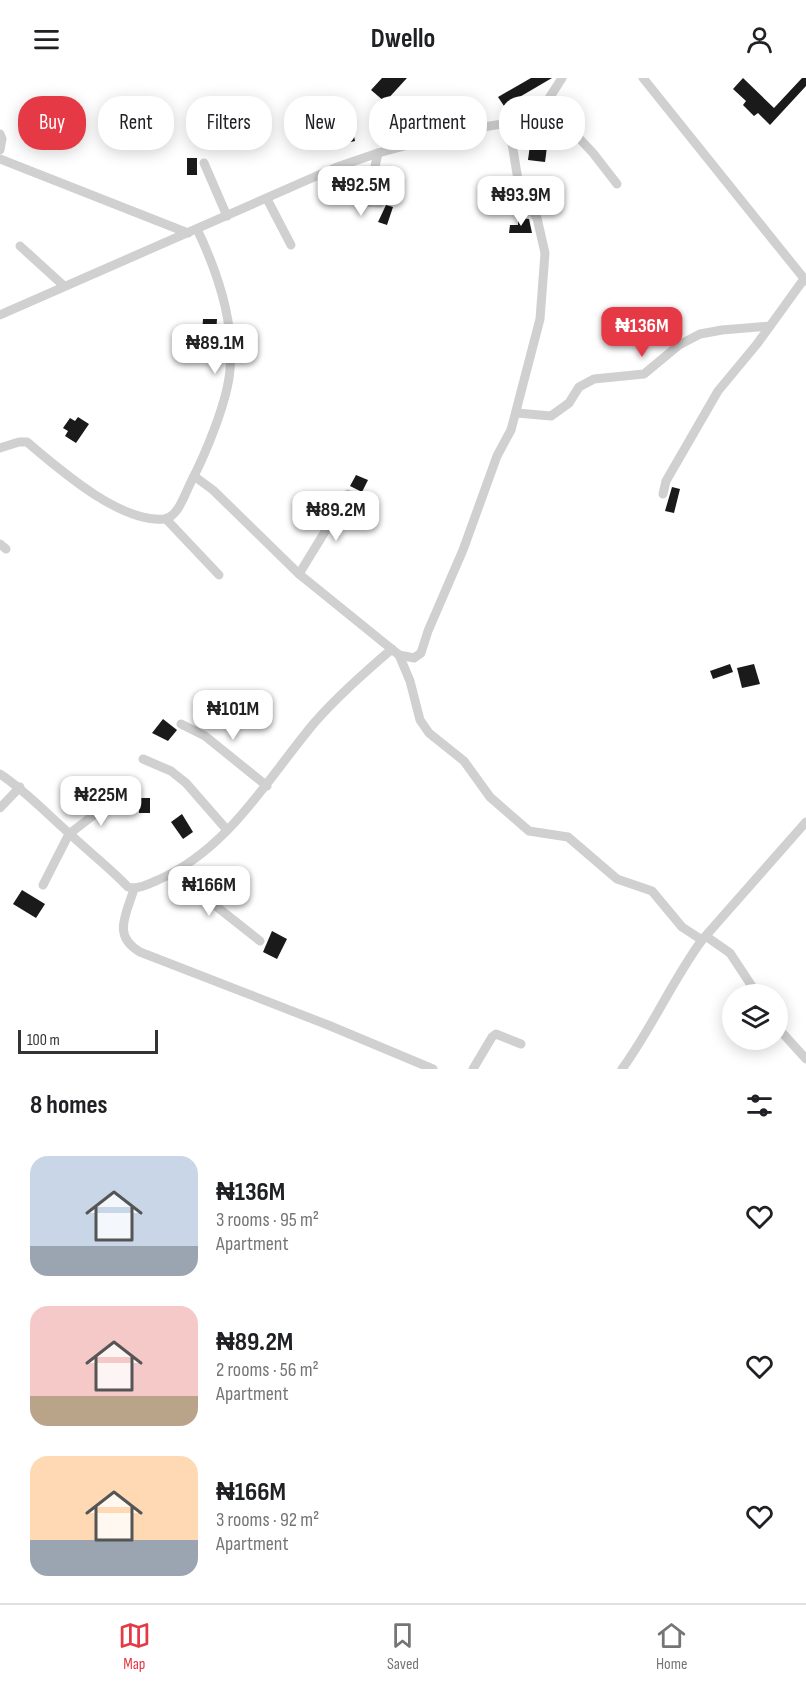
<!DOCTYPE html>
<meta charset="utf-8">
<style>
body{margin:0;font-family:"Sofia Sans Condensed",sans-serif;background:#f2f2f2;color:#202124;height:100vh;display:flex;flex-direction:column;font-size:22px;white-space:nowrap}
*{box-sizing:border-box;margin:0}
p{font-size:20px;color:#757577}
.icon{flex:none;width:33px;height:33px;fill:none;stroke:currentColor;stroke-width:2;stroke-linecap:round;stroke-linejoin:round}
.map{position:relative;height:991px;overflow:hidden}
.side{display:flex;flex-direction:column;background:#fff;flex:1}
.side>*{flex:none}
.hud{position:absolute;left:18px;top:18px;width:771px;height:54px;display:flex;gap:12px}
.tools{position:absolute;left:722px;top:906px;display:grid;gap:12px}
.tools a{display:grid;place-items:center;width:66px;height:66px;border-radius:50%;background:#fff;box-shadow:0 3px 15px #0003;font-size:30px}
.scale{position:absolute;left:18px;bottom:15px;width:140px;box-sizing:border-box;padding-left:6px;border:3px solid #333;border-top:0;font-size:16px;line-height:21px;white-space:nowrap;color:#333;-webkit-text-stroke:4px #fff;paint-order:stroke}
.price{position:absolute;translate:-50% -51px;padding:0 14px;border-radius:12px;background:#fff;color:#222;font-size:20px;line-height:39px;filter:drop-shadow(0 2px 3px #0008)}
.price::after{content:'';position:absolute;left:50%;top:36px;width:18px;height:14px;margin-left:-9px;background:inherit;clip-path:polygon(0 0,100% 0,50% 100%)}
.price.active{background:#e63946;color:#fff}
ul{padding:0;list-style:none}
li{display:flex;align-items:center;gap:18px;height:150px;padding:0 30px}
li span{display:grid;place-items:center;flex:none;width:168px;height:120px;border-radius:18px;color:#555}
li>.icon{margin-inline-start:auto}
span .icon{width:72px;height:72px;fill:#fffc;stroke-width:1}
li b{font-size:26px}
h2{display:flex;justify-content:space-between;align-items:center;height:72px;padding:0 30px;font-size:26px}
.tag{padding:0 21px;border-radius:24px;background:#fff;box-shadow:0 3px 15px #0003;font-size:21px;line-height:54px}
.tag.active{background:#e63946;color:#fff}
header{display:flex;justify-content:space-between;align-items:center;height:78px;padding:0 30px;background:#fff;font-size:27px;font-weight:700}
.tabs{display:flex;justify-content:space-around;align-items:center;height:84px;border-top:2px solid #e0e0e0;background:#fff;font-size:16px;color:#757577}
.tabs a{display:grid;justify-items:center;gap:3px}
.tabs .active{color:#e63946}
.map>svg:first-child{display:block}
.building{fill:#1a1a1a}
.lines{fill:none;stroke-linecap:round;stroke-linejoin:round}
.minor{stroke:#d0d0d0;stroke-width:9}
</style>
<header><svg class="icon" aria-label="menu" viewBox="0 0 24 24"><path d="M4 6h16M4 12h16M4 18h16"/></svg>Dwello<svg class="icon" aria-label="person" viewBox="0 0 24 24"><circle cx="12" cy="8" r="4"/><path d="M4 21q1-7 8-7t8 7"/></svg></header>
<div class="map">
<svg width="806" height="991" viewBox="0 0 806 991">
<rect width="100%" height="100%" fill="#fff"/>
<!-- building -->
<g class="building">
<path d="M382,0h25l-22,24 -14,-12z"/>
<path d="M531,0h21l-48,28 -6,-9z"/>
<path d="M743,0l31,30 28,-30h4v8l-36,39 -12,-12 -4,3 -11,-11 3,-4 -13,-12z"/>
<path d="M344,36l1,4 5,-1 5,24 -17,4 -6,-22 6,-1 -1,-6z"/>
<path d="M530,67l17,2 -2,15 -17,-2z"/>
<rect x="187" y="80" width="10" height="17"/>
<path d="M386,127l7,2 -6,18 -9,-3z"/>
<path d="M518,140l11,1 3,14h-23l1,-8h8z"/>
<path d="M203,241h14l-1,17 -14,-1z"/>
<path d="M78,339l11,7 -13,19 -11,-7 3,-5 -5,-3 7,-10 5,3z"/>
<path d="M356,397l12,5 -6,12 -12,-6z"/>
<path d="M672,409l8,2 -6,24 -9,-2z"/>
<path d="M730,586l3,8 -20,7 -3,-8z"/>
<path d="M754,586l6,20 -18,4 -5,-20z"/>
<path d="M163,641l14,11 -9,11 -16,-8z"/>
<rect x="139" y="720" width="11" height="15"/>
<path d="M182,736l11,18 -10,7 -12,-17z"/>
<path d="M22,812l23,14 -9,14 -23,-14z"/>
<path d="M272,853l15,8 -10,20 -14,-7z"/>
</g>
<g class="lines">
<!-- minor -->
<g class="minor">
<path d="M643,0l163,203"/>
<path d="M546,25l47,50 24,31"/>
<path d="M0,56l2,5 -2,11"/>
<path d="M378,75l-4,18 -12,14 -3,17 21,1"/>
<path d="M0,81l188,74"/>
<path d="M204,85l23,53"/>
<path d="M267,121l24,46"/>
<path d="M20,168l44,40"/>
<path d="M0,237l337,-148 41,-14 87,-23 56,-9 25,-18 16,-25"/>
<path d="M517,335l34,3 18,-13 10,-16 15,-8 50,-5 35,-29 21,-11 22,-4 48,-4"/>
<path d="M0,370l19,-6h8c32,27 93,81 137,77 14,-2 20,-23 26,-35 15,-29 38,-83 40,-115 5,-48 -13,-98 -33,-140"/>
<path d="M194,398l19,14 86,84 100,81 15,3 7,-5 7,-22 35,-81 34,-94 14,-26 29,-111 5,-66 -8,-35 -17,-26 -11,-67"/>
<path d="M663,416l3,-13 52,-90 39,-47 47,-65"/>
<path d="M166,441l53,56"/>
<path d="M0,466l6,5"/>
<path d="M299,496l49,-80"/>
<path d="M399,577l11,26 10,39 9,13 35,28 26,36 39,34 39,6 49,42 35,12 30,36 20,13 104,-118"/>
<path d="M181,646l24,12 62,50"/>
<path d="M143,681l28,12 15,12 41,47"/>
<path d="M0,696c26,17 46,39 70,60 19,18 39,33 58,53 10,3 20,-3 30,-7 71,-31 109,-101 157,-158 23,-26 51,-51 77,-73"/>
<path d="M0,730l20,-21"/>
<path d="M174,795l86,68"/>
<path d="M43,807l26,-51 30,-23 28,-5"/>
<path d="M134,811c-8,26 -22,47 6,63l188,73 105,44"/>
<path d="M707,859l23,16 27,41"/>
<path d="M777,949l29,32"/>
<path d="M473,991l19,-32 4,-3 25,10"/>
<path d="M622,991c30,-41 50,-88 80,-129"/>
</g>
</g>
</svg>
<div class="tools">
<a><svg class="icon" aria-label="layers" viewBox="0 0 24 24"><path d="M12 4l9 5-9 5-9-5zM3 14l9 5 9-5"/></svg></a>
</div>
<div class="scale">100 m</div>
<b class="price" style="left:361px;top:139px">₦92.5M</b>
<b class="price" style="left:521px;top:149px">₦93.9M</b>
<b class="price active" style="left:642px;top:280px">₦136M</b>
<b class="price" style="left:215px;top:297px">₦89.1M</b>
<b class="price" style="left:336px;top:464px">₦89.2M</b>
<b class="price" style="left:233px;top:663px">₦101M</b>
<b class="price" style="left:101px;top:749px">₦225M</b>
<b class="price" style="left:209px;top:839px">₦166M</b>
<div class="hud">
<a class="tag active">Buy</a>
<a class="tag">Rent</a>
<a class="tag">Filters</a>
<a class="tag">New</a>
<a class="tag">Apartment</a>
<a class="tag">House</a>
</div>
</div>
<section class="side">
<h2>8 homes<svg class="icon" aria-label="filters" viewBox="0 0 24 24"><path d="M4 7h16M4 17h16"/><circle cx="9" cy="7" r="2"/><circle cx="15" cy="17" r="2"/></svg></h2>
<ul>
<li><span style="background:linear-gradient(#c9d6e8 75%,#9aa5b1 0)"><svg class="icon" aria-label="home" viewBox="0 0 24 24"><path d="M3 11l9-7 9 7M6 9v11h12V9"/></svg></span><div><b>₦136M</b><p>3 rooms · 95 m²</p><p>Apartment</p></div><svg class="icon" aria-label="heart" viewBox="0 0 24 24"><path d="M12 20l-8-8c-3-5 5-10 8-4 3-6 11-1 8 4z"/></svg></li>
<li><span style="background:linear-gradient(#f6c9c9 75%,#b9a48a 0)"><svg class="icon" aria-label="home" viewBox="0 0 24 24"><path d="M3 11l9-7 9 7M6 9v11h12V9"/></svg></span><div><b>₦89.2M</b><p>2 rooms · 56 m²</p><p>Apartment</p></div><svg class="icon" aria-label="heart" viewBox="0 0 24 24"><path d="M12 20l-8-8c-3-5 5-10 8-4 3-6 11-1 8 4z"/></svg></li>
<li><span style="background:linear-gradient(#ffd9b3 70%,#9aa5b1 0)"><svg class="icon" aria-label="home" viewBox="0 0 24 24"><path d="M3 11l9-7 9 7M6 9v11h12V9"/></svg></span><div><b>₦166M</b><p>3 rooms · 92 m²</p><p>Apartment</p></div><svg class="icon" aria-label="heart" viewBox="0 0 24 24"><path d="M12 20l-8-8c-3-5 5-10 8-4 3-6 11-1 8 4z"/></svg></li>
</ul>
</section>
<nav class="tabs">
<a class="active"><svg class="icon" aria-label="map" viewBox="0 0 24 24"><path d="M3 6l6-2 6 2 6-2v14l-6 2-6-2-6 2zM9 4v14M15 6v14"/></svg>Map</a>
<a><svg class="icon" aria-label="saved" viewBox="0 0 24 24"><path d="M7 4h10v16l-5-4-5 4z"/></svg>Saved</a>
<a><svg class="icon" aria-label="home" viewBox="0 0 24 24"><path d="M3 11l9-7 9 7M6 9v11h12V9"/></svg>Home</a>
</nav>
